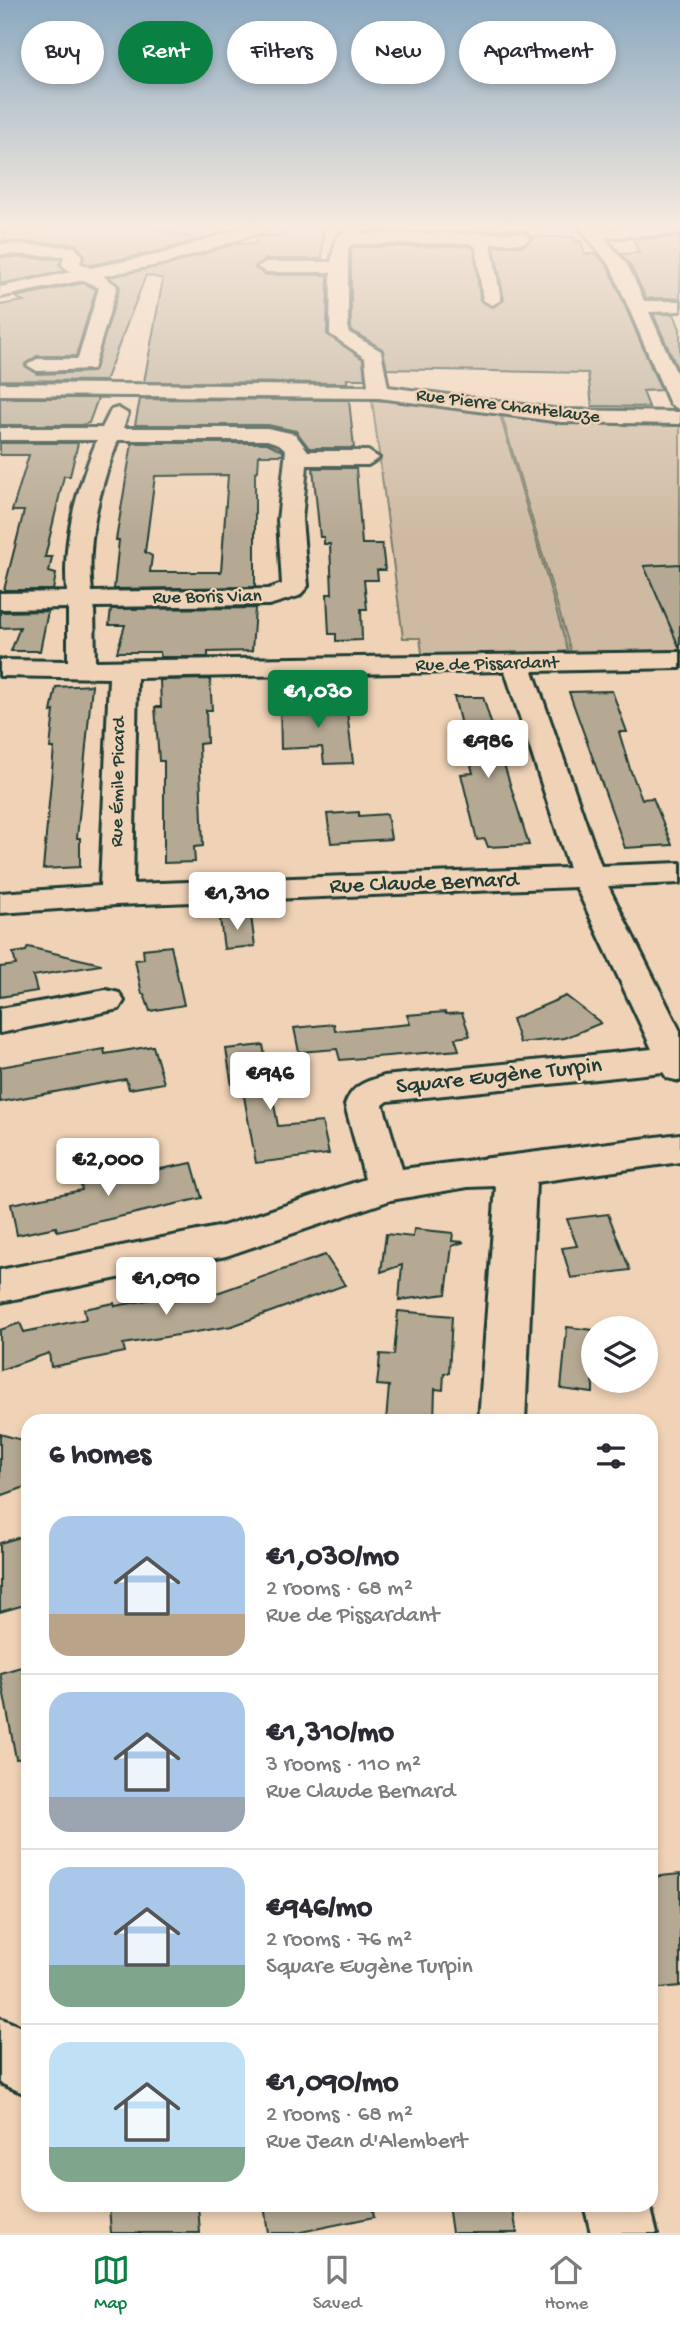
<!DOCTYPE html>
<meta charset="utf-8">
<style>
body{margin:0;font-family:"Gochi Hand",sans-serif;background:#f7f7f7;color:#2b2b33;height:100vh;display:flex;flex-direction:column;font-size:26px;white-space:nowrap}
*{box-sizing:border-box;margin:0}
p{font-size:23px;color:#7c7c81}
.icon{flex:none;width:38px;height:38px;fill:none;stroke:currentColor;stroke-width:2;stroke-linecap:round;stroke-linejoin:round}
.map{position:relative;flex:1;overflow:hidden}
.panel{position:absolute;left:21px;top:1414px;width:637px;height:798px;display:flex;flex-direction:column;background:#fff;border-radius:21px;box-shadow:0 4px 10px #0003}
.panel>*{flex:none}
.top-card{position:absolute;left:21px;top:21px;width:639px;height:63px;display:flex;gap:14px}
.tools{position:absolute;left:581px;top:1316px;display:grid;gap:14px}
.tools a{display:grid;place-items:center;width:77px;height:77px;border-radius:50%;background:#fff;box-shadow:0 4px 10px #0003;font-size:35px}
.price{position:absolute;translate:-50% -60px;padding:0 16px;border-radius:7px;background:#fff;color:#222;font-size:23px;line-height:46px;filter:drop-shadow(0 2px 4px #0008)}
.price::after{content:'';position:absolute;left:50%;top:42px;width:21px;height:16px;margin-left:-10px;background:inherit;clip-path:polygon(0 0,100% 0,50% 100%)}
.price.on{background:#0b8043;color:#fff}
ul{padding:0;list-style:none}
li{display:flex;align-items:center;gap:21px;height:175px;padding:0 28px}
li+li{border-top:2px solid #e1e1e2}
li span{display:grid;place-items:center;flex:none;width:196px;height:140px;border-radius:21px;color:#555}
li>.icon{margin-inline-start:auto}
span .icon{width:84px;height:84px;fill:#fffc;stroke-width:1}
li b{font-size:30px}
h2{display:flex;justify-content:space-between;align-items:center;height:84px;padding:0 28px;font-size:30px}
.chip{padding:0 24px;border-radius:32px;background:#fff;box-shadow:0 4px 10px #0003;font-size:24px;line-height:63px}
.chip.on{background:#0b8043;color:#fff}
.menu{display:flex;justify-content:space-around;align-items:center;height:98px;border-top:2px solid #e1e1e2;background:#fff;font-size:19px;color:#7c7c81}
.menu a{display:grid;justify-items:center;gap:4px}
.menu .on{color:#0b8043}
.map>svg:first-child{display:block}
.green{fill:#cebaa2;stroke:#767c6b;stroke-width:2}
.building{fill:#b5a993;stroke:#1f3d34;stroke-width:2;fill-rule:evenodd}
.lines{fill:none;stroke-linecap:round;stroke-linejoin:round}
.minor-casing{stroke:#1f3d34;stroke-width:6}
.minor{fill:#f0d3b7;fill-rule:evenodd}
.labels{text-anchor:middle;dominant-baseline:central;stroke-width:5;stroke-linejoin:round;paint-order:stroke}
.far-street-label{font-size:19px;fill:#1f3d34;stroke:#f0d3b7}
.street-label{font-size:23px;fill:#1f3d34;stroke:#f0d3b7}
</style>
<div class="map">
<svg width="680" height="2233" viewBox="0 0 680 2233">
<rect width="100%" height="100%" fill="#f0d3b7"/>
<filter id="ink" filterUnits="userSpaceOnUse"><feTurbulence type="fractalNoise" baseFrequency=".0143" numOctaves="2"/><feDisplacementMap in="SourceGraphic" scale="14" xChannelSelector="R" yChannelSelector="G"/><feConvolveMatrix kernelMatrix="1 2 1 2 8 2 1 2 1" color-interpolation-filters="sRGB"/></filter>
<g filter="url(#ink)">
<!-- green -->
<g class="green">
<path d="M167,226h70l-25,10 -50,-1z"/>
<path d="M372,400l57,4 71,11 68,236 -18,5 -127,4 -3,-22h-17z"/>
<path d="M502,416l79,8 99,-1v227l-109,2z"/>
</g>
<!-- building -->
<g class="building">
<path d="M11,226h138l49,14 -38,11 -70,14 -7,-3 1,-8 -9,-10 -73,-3z"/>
<path d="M423,226h69l1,3h33l1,3 -159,-1 4,-3z"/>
<path d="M283,227h40l-1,32h-56l-11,9 11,7h62l-1,59 36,25 2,20h-18v4l-203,-1 19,-103 -17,-4 -41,106 -105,-1v-75l23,-4 -8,-4 69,-14 12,6 -20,67h-39l-12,8 12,10 56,-2 27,-85 -11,-10 63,-13 62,-20h21l3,-8h25z"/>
<path d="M533,237h41l1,4h6l4,13h12l12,14 52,122 -18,1 6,16 -57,-1 -4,-33 -201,-4 -5,-20 -31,-19v-80l2,-3 116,-1 5,3 6,51 13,7 11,-7 -10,-54h29z"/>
<path d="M680,237v61h-34l-16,-33 -9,-11 18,-1 -6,-14z"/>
<path d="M0,257l61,2 -2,5 6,7 -65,13z"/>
<path d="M653,314h21l6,15v46z"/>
<path d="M0,398h98l-9,25 -8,2h-81z"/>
<path d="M140,399l209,1 5,48h-45l-13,-17 -28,-6h-133z"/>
<path d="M0,443h78l-8,33h-6l-19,81h7l-3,15 7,2 -3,16h-49l20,-79h-12l17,-56h-29z"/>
<path d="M132,443h135l16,8v4h-24l-1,16 -3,1v115l-141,2 5,-49h-3zM228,475l-7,97h-71l2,-16 -7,-4 10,-76z"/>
<path d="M313,468h43l6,76h20l3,26h-8l1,10h-14l3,29h-6l1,31 -26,1v-7h-7l-2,-40h5l-2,-50h-6v-7h-4z"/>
<path d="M680,564v85l-36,-83z"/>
<path d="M255,608l-3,43 -44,1v5h-48v-5h-43l8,-27h-16l2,-16z"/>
<path d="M48,611l-8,40h-29l9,-24 -20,1v-16z"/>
<path d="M210,679l2,31h-6l1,33 -8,1 4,102 -9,1 1,15 -31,1v-102h-5l-4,-54h6l-1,-27z"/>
<path d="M92,685l-15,153h3v29l-37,2 11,-121h-4l4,-37 -3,1 5,-25z"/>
<path d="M612,691l15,41h-8l11,37 12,30 11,-1 19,47 -47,3 -56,-156z"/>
<path d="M454,697h29l46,148 -41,2 -3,-8 -8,1 -16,-66 12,-1z"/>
<path d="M346,703l7,60 -29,1 -2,-17 -41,2 -1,-45z"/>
<path d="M359,812v4l28,-2 4,25 -60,4 -4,-29z"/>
<path d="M251,916l4,30 -31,3 -4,-30z"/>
<path d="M171,946l13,59 -34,6 -6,-17h-2l-7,-34 9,-1 -1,-10z"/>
<path d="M28,947l73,17v1l-68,11 4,15 -37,6v-30l16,-2 -3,-12 13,-2z"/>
<path d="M566,996l35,27 -36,15 -45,5 -8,-24z"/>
<path d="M445,1012l1,2 16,-1 8,23 -15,2 4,12 -119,10 -3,-11 -38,3 -5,-24 40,-4 1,7 75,-7 -3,-9z"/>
<path d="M263,1045l15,81 44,-4 7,32 -73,9 -13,-72 -10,1 -7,-43z"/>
<path d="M153,1046l11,37 -35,6 -3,-10 -126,23v-35l104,-18 1,5z"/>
<path d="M192,1163l10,35 -145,33 -1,-4 -39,8 -6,-31 71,-14 -3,-14 34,-7 1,4 18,-4 2,5z"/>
<path d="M608,1214l22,56 -59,8 -9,-30 15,-2 -10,-27z"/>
<path d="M414,1229l39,4 -1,8 12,1 -12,4 -6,48 -47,6 3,-35 -21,7 5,-38 27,3z"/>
<path d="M325,1255l20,30 -113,41 -109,18 2,8 -74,15 -2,-14 -49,17v-40l20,-7 4,9 62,-13 -2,-10 30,-6 1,3 55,-10 2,5 42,-7z"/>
<path d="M398,1311l54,5 -3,57h-5l-1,17 -8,-1 -1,32h-48l3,-35 -12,-1 2,-18 1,-13 14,1z"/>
<path d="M567,1327l26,3v63l-32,-4z"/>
<path d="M0,1434l22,6 6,18v28l-28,10z"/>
<path d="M24,1536l4,18v50l-28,8v-69z"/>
<path d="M28,1665v93l-12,1 -16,-86z"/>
<path d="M680,1874v112l-29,3v-112z"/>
<path d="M109,2205h89l2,28h-89z"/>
<path d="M264,2205h108l2,12 -78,16h-28z"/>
<path d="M448,2205h64l5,28h-65z"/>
</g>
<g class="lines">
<defs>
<g id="minor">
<path d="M249,226h23l-2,3 -99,33 -68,14 14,10 -24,83 -56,2 -10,-6 10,-6h41l21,-71 -15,-8 -84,17v-10l71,-15 -9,-7 2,-9 -64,-2v-10l75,3 7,9 -2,7 10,5 71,-14z"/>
<path d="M349,226h16l-6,8 164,-1 8,5 -8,5h-32l10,57 -9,5 -9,-5 -7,-53 -6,-4 -118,1 -4,5v83l33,19 7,36 173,23 119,2v12l-119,-2 -182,-24 -379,-3v-12l368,3 -3,-28 -35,-24 1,-62h-65l-9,-5 9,-5h65l5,-23z"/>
<path d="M578,226h16l3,3 83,-3v7l-75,5 23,28 16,35h36v10l-31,1 31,69v29l-10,-6 -59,-137z"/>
<path d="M118,408l10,6 -5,14h144l28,6 13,17h60l11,7 -11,7h-61l-5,55 6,66 -9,10 -30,9 -175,2 1,54 585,-9v16l-147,3 68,195 79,-3v20l-72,3 72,145v50l-13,-3 -4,-6 -275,29 -5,4 19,64 278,-35v28l-144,20 -11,239h-46l17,-235 -28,1 -77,13 -165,56 -226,46v-32l223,-44 142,-47 -20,-74c7,-20 20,-23 39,-29l268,-27 -76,-162 -460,18 -116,8v-20l100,-7 9,-208 -109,-2v-16l68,1v-53l-68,1v-16l67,-1c-5,-53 10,-103 30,-152h-97v-12h102l9,-18zM118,440h149l12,4 7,6 -8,70 4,64 -14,5 -176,3c-6,-53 7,-102 26,-152zM505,671l64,197 -436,16 4,-206z"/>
<path d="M106,990l13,3 5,8 -5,8 -119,24v-24z"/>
<path d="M0,2018l28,12v65l-28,-12z"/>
<path d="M584,2205h66l7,28h-66z"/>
</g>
</defs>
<!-- minor casing -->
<use href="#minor" class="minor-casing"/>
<!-- minor -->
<use href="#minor" class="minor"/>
</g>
</g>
<!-- sky -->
<linearGradient id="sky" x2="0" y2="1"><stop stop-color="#8aa9c0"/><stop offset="0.42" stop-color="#f8ebdf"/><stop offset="1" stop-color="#f8ebdf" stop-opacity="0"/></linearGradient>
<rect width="680" height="538" fill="url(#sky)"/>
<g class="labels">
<!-- far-street labels -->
<g class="far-street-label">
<text transform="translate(508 407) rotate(7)">Rue Pierre Chantelauze</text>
<text transform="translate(207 598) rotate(-1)">Rue Boris Vian</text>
<text transform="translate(487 665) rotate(-1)">Rue de Pissardant</text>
<text transform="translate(119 782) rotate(-89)">Rue Émile Picard</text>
</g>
<!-- street labels -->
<g class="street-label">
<text transform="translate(424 884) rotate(-2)">Rue Claude Bernard</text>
<text transform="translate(499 1077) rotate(-6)">Square Eugène Turpin</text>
</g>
</g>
</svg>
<div class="tools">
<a><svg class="icon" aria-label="layers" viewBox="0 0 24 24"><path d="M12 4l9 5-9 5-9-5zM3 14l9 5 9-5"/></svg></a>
</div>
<b class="price on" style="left:318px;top:730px">€1,030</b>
<b class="price" style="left:488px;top:780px">€986</b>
<b class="price" style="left:237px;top:932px">€1,310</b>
<b class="price" style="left:270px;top:1112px">€946</b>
<b class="price" style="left:108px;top:1198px">€2,000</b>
<b class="price" style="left:166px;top:1317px">€1,090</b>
<div class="top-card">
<a class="chip">Buy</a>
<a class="chip on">Rent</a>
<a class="chip">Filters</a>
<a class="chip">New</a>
<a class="chip">Apartment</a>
</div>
<section class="panel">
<h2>6 homes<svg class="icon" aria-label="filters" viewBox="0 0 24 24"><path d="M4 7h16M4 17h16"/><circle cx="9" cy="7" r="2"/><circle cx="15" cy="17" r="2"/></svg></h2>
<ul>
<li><span style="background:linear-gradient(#a9c7e8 70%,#b9a48a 0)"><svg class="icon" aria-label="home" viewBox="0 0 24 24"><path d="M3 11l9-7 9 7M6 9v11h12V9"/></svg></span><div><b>€1,030/mo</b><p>2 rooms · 68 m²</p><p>Rue de Pissardant</p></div></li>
<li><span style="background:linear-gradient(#a9c7e8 75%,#9aa5b1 0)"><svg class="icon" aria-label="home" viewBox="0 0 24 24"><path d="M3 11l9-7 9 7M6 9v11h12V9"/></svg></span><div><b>€1,310/mo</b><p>3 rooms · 110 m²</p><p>Rue Claude Bernard</p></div></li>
<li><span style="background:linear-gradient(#a9c7e8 70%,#7fa58c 0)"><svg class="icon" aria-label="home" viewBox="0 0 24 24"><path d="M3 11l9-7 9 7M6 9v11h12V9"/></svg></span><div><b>€946/mo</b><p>2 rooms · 76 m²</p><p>Square Eugène Turpin</p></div></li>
<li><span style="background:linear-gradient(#bfe0f5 75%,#7fa58c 0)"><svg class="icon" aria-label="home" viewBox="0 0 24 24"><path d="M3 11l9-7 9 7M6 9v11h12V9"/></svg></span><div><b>€1,090/mo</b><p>2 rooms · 68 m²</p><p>Rue Jean d'Alembert</p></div></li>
</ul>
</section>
</div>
<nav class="menu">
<a class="on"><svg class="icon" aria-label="map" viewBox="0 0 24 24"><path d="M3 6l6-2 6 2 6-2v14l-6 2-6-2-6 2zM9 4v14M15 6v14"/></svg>Map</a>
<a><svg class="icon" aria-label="saved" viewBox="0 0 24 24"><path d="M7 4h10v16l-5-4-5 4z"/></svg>Saved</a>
<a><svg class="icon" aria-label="home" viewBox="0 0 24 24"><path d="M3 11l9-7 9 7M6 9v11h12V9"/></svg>Home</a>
</nav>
